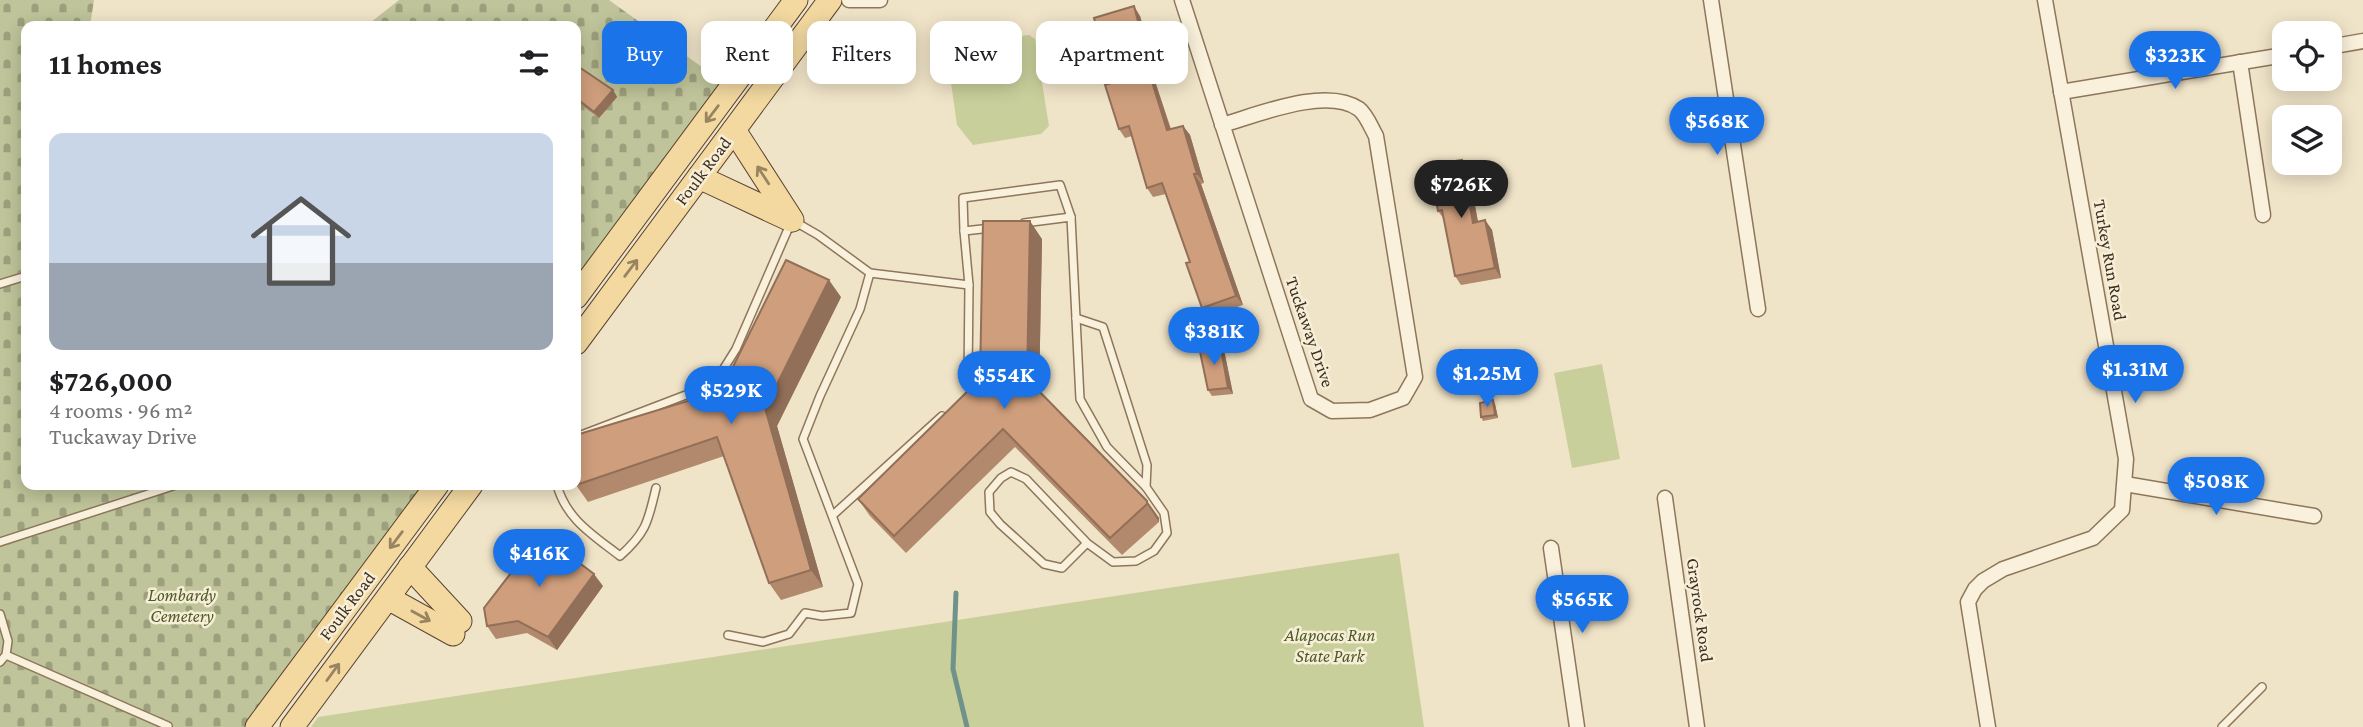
<!DOCTYPE html>
<meta charset="utf-8">
<style>
body{margin:0;font-family:"Crimson Pro",serif;background:#f2f2f2;color:#202124;height:100vh;display:flex;flex-direction:column;font-size:26px;white-space:nowrap}
*{box-sizing:border-box;margin:0}
p{font-size:23px;color:#757577}
.icon{flex:none;width:38px;height:38px;fill:none;stroke:currentColor;stroke-width:2;stroke-linecap:round;stroke-linejoin:round}
.map{position:relative;flex:1;overflow:hidden}
.side{position:absolute;left:21px;top:21px;width:560px;height:469px;display:flex;flex-direction:column;background:#fff;border-radius:14px;box-shadow:0 4px 18px #0003}
.side>*{flex:none}
.banner{position:absolute;left:602px;top:21px;width:665px;height:63px;display:flex;gap:14px}
.controls{position:absolute;left:2272px;top:21px;display:grid;gap:14px}
.controls a{display:grid;place-items:center;width:70px;height:70px;border-radius:14px;background:#fff;box-shadow:0 4px 18px #0003;font-size:35px}
.price{position:absolute;translate:-50% -60px;padding:0 16px;border-radius:24px;background:#1a73e8;color:#fff;font-size:23px;line-height:46px;filter:drop-shadow(0 2px 4px #0008)}
.price::after{content:'';position:absolute;left:50%;top:42px;width:21px;height:16px;margin-left:-10px;background:inherit;clip-path:polygon(0 0,100% 0,50% 100%)}
.price.on{background:#222;color:#fff}
ul{padding:0;list-style:none}
li{display:grid;align-content:center;gap:14px;height:371px;padding:0 28px}
li span{display:grid;place-items:center;height:217px;border-radius:14px;color:#555}
li>.icon{margin-inline-start:auto}
span .icon{width:126px;height:126px;fill:#fffc;stroke-width:1}
li b{font-size:30px}
h2{display:flex;justify-content:space-between;align-items:center;height:84px;padding:0 28px;font-size:30px}
.tag{padding:0 24px;border-radius:14px;background:#fff;box-shadow:0 4px 18px #0003;font-size:24px;line-height:63px}
.tag.on{background:#1a73e8;color:#fff}
.map>svg:first-child{display:block}
.green{fill:#c9cf9b}
.cemetery{fill:url(#cemetery-stones)}
.lines{fill:none;stroke-linecap:round;stroke-linejoin:round}
.stream{stroke:#6f938a;stroke-width:5}
.service-casing{stroke:#8d765c;stroke-width:10}
.minor-casing{stroke:#8d765c;stroke-width:17}
.primary-casing{stroke:#5b4430;stroke-width:25}
.service{stroke:#faf1dc;stroke-width:7}
.minor{stroke:#faf1dc;stroke-width:14}
.primary{stroke:#f3d9a0;stroke-width:23}
.wall{fill:#b2896c}
.shaded-wall{fill:#916f58}
.building{fill:#cf9f7d;stroke:#916f58;stroke-width:2}
.oneway{stroke:#988460}
.labels{text-anchor:middle;dominant-baseline:central;stroke-width:5;stroke-linejoin:round;paint-order:stroke}
.street-label{font-size:18px;fill:#3d2e20;stroke:#f7eed8}
.park-label{font-size:18px;font-style:italic;fill:#4d5a26;stroke:#f7eed8}
</style>
<div class="map">
<svg width="2363" height="727" viewBox="0 0 2363 727">
<defs>
<pattern id="cemetery-stones" width="16" height="16" patternUnits="userSpaceOnUse" patternTransform="scale(1.75)"><rect width="16" height="16" fill="#bfc49a"/><path d="M2 7V4a2 2 0 0 1 4 0v3zM10 15v-3a2 2 0 0 1 4 0v3z" fill="#9ca07d"/></pattern>
</defs>
<rect width="100%" height="100%" fill="#f0e4c8"/>
<!-- green -->
<g class="green">
<path d="M1029,35l6,4 14,87 -8,8 -68,11 -16,-20 -10,-70 7,-10z"/>
<path d="M1602,364l18,95 -48,9 -18,-95z"/>
<path d="M1399,553l25,174h-1113l7,-10z"/>
</g>
<!-- cemetery -->
<g class="cemetery">
<path d="M0,0h94l-4,26h-64v459h411l-180,242h-257z"/>
<path d="M399,0h210l122,88 -155,209v-271h-210z"/>
</g>
<g class="lines">
<!-- stream -->
<path class="stream" d="M956,593l-3,76 14,58"/>
<defs>
<g id="service">
<path d="M1024,223l47,-6 9,182 27,48 39,40 18,26 3,20 -13,18 -18,10 -23,1 -26,-19 -61,-64 -15,-7 -10,6 -12,14 1,20 10,12 44,40 18,4 25,-25"/>
<path d="M964,231l-1,-33 97,-13 11,32"/>
<path d="M870,273l99,12"/>
<path d="M0,284l26,-8"/>
<path d="M1076,318l27,9 44,138 -1,22"/>
<path d="M968,380l1,-95 -5,-54 27,-3"/>
<path d="M576,437l115,-44 25,-12 20,-32 56,-129 26,15 52,38 -10,36 -40,87 -17,43 55,145 -7,29 -29,3 -17,-3 -16,21 -26,8 -35,-7"/>
<path d="M557,485c9,34 36,50 63,71 27,-24 28,-35 36,-68"/>
<path d="M833,515l109,-99"/>
<path d="M0,542l176,-57"/>
<path d="M0,614l8,27 -2,14 -6,7"/>
<path d="M6,655l162,71"/>
<path d="M2222,727l40,-40"/>
</g>
<g id="minor">
<path d="M849,0h31"/>
<path d="M1182,0l129,399 21,12 38,-1 33,-12 12,-21 -39,-241c-4,-7 -10,-22 -17,-27 -33,-23 -102,6 -137,16"/>
<path d="M1711,0l47,309"/>
<path d="M2329,47l34,-6"/>
<path d="M2240,62l23,153"/>
<path d="M2061,92l223,-37"/>
<path d="M2125,484l189,32"/>
<path d="M1665,498l32,229"/>
<path d="M1551,548l26,179"/>
<path d="M1988,727l-20,-125 7,-13 8,-8 20,-12 90,-31 29,-28 4,-51 -81,-459"/>
</g>
<g id="primary">
<path d="M734,130l58,90"/>
<path d="M699,177l92,43"/>
<path d="M576,297l220,-297"/>
<path d="M576,343l254,-343"/>
<path d="M410,567l50,54"/>
<path d="M388,598l65,36"/>
<path d="M257,727l180,-242"/>
<path d="M292,727l179,-242"/>
</g>
</defs>
<!-- service casing -->
<use href="#service" class="service-casing"/>
<!-- minor casing -->
<use href="#minor" class="minor-casing"/>
<!-- primary casing -->
<use href="#primary" class="primary-casing"/>
<!-- service -->
<use href="#service" class="service"/>
<!-- minor -->
<use href="#minor" class="minor"/>
<!-- primary -->
<use href="#primary" class="primary"/>
</g>
<!-- wall -->
<g class="wall">
<path d="M1140,16l13,46 -4,1 22,66 12,-3 7,9 14,48 -3,1 42,121 -35,12 -6,-9 -12,-46 -24,-68 -13,3 -6,-9 -15,-52 -7,2 -6,-9 -8,-46z"/>
<path d="M576,65l37,25 4,7 -18,21 -23,-17z"/>
<path d="M1462,160l6,9 10,53 7,-2 7,10 9,48 -40,7 -6,-9 -11,-57 -6,-8z"/>
<path d="M1042,239l-3,153 108,109 12,17v4l-37,33 -107,-108 -109,106 -36,-37 -12,-17 122,-120z"/>
<path d="M841,297l-64,129 46,161 -42,13 -12,-17 -45,-127 -136,46 -12,-17 145,-94z"/>
<path d="M1224,350l9,44 -21,2 -4,-6z"/>
<path d="M1495,404l3,14 -15,3 -2,-4z"/>
<path d="M603,586l-46,64 -30,-17 -31,6 -9,-13z"/>
</g>
<!-- shaded-wall -->
<g class="shaded-wall">
<path d="M1134,6l6,10 13,46 -7,-10z"/>
<path d="M1143,53l6,10 25,77 -7,-10z"/>
<path d="M613,90l4,7 -18,21 -5,-6z"/>
<path d="M1183,126l7,9 14,48 -7,-9z"/>
<path d="M1462,160l6,9 12,63 -7,-9z"/>
<path d="M1194,174l7,10 42,121 -7,-9z"/>
<path d="M1485,220l7,10 9,48 -6,-10z"/>
<path d="M1030,221l12,18 -3,157 -12,-17z"/>
<path d="M829,280l12,17 -64,129 46,161 -12,-17 -46,-162z"/>
<path d="M1220,343l4,7 9,44 -5,-6z"/>
<path d="M1493,400l2,4 3,14 -3,-3z"/>
<path d="M1147,501l12,17v4l-12,-18z"/>
<path d="M594,574l9,12 -46,64 -9,-13z"/>
</g>
<!-- building -->
<g class="building">
<path d="M1134,6l12,46 -3,1 24,77 16,-4 14,48h-3l42,122 -34,12 -16,-45 4,-1 -28,-79 -15,5 -18,-62 -10,3 -14,-44 6,-2 -17,-65z"/>
<path d="M576,65l37,25 -19,22 -18,-14z"/>
<path d="M1462,160l11,63 12,-3 10,48 -40,8 -13,-66 -4,1 -8,-46z"/>
<path d="M983,221h47l-3,158 120,122v3l-37,34 -107,-109 -109,107 -36,-37 122,-120z"/>
<path d="M786,260l43,20 -64,128 46,162 -42,13 -52,-146 -141,48v-50l145,-44z"/>
<path d="M1220,343l8,45 -20,2 -9,-43z"/>
<path d="M1493,400l2,15 -14,2 -1,-14z"/>
<path d="M541,534l53,40 -46,63 -30,-16 -31,5 -3,-18z"/>
</g>
<!-- one-way arrows -->
<defs><path id="oneway-shaft" d="M-6 0H5M1.5-3L5.5 0L1.5 3" fill="none" stroke-width="1.6" stroke-linecap="round" stroke-linejoin="round" transform="scale(1.75)"/></defs>
<g class="oneway">
<use href="#oneway-shaft" transform="translate(712 114) rotate(127)"/>
<use href="#oneway-shaft" transform="translate(763 175) rotate(-123)"/>
<use href="#oneway-shaft" transform="translate(631 268) rotate(-53)"/>
<use href="#oneway-shaft" transform="translate(396 540) rotate(127)"/>
<use href="#oneway-shaft" transform="translate(421 616) rotate(29)"/>
<use href="#oneway-shaft" transform="translate(333 672) rotate(-54)"/>
</g>
<g class="labels">
<!-- street labels -->
<g class="street-label">
<text transform="translate(703 171) rotate(-53)">Foulk Road</text>
<text transform="translate(2110 260) rotate(80)">Turkey Run Road</text>
<text transform="translate(1310 332) rotate(71)">Tuckaway Drive</text>
<text transform="translate(347 606) rotate(-53)">Foulk Road</text>
<text transform="translate(1700 610) rotate(82)">Grayrock Road</text>
</g>
<!-- park labels -->
<g class="park-label">
<text x="182" y="595">Lombardy<tspan x="182" dy="21">Cemetery</tspan></text>
<text x="1330" y="635">Alapocas Run<tspan x="1330" dy="21">State Park</tspan></text>
</g>
</g>
</svg>
<div class="controls">
<a><svg class="icon" aria-label="locate" viewBox="0 0 24 24"><circle cx="12" cy="12" r="6"/><path d="M12 2v4M12 18v4M2 12h4M18 12h4"/></svg></a>
<a><svg class="icon" aria-label="layers" viewBox="0 0 24 24"><path d="M12 4l9 5-9 5-9-5zM3 14l9 5 9-5"/></svg></a>
</div>
<b class="price" style="left:2175px;top:91px">$323K</b>
<b class="price" style="left:1717px;top:157px">$568K</b>
<b class="price on" style="left:1461px;top:220px">$726K</b>
<b class="price" style="left:1214px;top:367px">$381K</b>
<b class="price" style="left:2135px;top:405px">$1.31M</b>
<b class="price" style="left:1487px;top:409px">$1.25M</b>
<b class="price" style="left:1004px;top:411px">$554K</b>
<b class="price" style="left:731px;top:426px">$529K</b>
<b class="price" style="left:2216px;top:517px">$508K</b>
<b class="price" style="left:539px;top:589px">$416K</b>
<b class="price" style="left:1582px;top:635px">$565K</b>
<div class="banner">
<a class="tag on">Buy</a>
<a class="tag">Rent</a>
<a class="tag">Filters</a>
<a class="tag">New</a>
<a class="tag">Apartment</a>
</div>
<section class="side">
<h2>11 homes<svg class="icon" aria-label="filters" viewBox="0 0 24 24"><path d="M4 7h16M4 17h16"/><circle cx="9" cy="7" r="2"/><circle cx="15" cy="17" r="2"/></svg></h2>
<ul>
<li><span style="background:linear-gradient(#c9d6e8 60%,#9aa5b1 0)"><svg class="icon" aria-label="home" viewBox="0 0 24 24"><path d="M3 11l9-7 9 7M6 9v11h12V9"/></svg></span><div><b>$726,000</b><p>4 rooms · 96 m²</p><p>Tuckaway Drive</p></div></li>
</ul>
</section>
</div>
